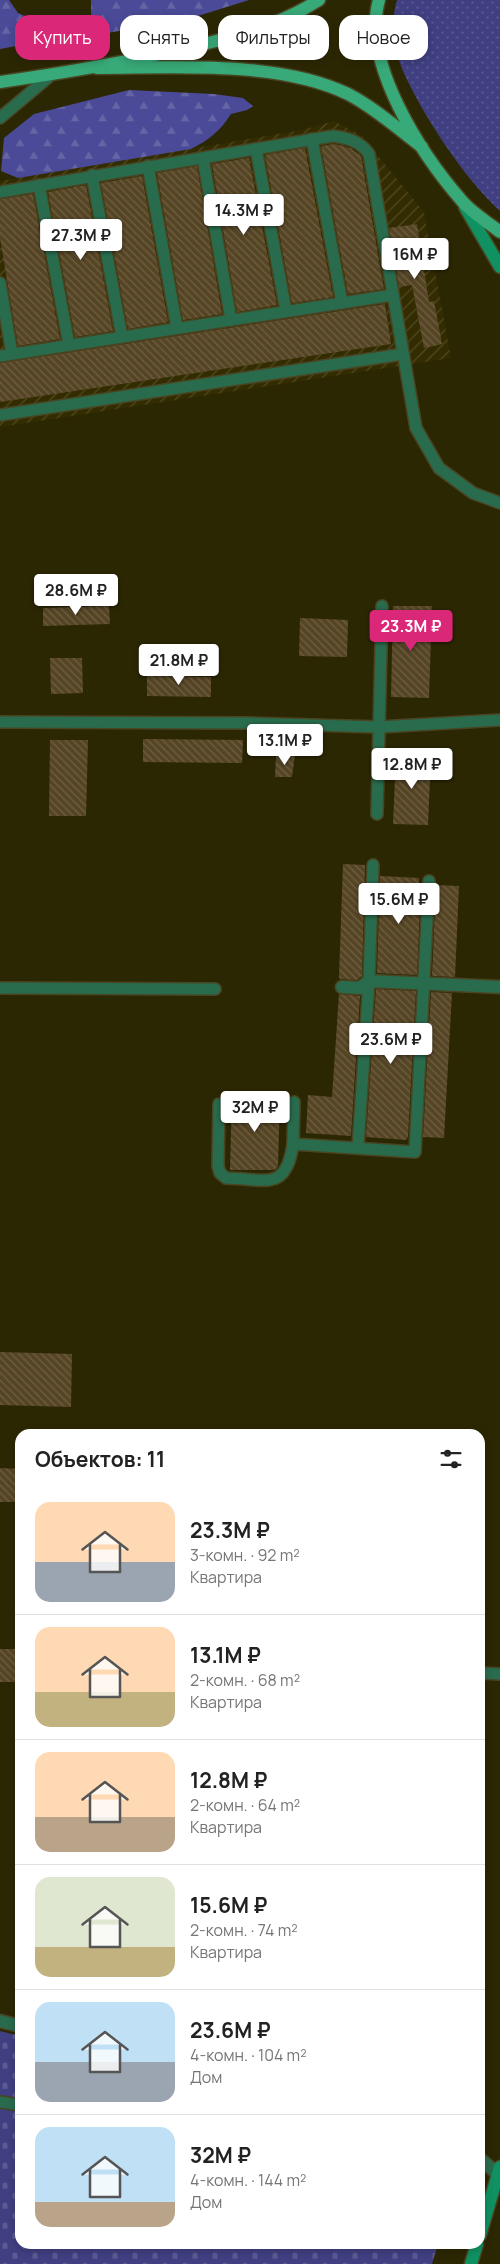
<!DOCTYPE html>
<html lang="ru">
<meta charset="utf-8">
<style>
body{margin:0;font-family:Manrope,sans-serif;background:#f2f2f2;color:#222;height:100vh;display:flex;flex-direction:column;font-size:19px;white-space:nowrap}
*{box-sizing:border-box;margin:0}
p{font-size:16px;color:#767676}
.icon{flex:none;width:28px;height:28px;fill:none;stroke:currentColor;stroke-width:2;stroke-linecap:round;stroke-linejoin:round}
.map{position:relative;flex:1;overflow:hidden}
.details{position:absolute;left:15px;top:1429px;width:470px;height:820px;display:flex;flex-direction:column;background:#fff;border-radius:15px;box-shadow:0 2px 8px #0003}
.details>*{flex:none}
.guide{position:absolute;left:15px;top:15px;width:470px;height:45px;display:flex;gap:10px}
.price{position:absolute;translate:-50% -42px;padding:0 11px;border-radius:5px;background:#fff;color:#222;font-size:16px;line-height:32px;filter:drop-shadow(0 1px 2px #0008)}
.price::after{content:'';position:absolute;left:50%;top:30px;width:15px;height:11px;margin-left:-8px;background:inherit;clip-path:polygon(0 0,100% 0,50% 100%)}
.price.current{background:#db2777;color:#fff}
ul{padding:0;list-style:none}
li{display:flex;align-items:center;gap:15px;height:125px;padding:0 20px}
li+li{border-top:1px solid #e0e0e0}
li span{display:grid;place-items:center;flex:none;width:140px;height:100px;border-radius:15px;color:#555}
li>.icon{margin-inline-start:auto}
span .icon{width:60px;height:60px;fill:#fffc;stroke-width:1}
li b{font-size:21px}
h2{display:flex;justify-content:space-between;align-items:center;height:60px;padding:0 20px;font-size:21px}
.pill{padding:0 18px;border-radius:15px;background:#fff;box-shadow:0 2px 8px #0003;font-size:18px;line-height:45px}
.pill.current{background:#db2777;color:#fff}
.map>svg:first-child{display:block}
.industrial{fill:url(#industrial-furrows)}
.grass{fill:url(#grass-dots)}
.forest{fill:url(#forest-firs)}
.cemetery{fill:url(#cemetery-stones)}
.building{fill:url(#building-back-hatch)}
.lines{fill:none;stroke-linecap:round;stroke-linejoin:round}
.lane-casing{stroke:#494523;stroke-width:14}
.street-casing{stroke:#494523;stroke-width:15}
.secondary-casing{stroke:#494523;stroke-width:15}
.primary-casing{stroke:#494523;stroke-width:15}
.lane{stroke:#296b4d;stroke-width:11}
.street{stroke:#296b4d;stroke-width:12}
.secondary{stroke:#109162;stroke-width:12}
.primary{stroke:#38a978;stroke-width:12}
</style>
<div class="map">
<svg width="500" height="2264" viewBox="0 0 500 2264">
<defs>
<pattern id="industrial-furrows" width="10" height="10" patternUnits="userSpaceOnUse" patternTransform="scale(1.25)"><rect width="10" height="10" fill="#332c00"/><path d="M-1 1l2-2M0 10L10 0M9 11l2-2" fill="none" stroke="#504a24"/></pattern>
<pattern id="grass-dots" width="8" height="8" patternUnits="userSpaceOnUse" patternTransform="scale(1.25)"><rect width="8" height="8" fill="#403f82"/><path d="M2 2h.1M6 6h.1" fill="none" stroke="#5b5a92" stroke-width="1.8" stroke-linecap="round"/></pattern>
<pattern id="forest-firs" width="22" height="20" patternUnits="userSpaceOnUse" patternTransform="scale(1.25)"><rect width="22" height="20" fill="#4b4a98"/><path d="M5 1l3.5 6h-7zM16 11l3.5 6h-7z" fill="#6564a5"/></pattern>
<pattern id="cemetery-stones" width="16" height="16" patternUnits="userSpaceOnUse" patternTransform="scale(1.25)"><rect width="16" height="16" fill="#403f82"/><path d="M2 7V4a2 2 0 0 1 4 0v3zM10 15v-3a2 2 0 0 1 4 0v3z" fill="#5b5a92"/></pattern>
<pattern id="building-back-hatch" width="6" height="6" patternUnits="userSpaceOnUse" patternTransform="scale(1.25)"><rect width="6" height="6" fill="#564525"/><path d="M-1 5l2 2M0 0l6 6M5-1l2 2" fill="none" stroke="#6e6043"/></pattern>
</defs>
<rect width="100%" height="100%" fill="#2c2703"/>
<!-- industrial -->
<path class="industrial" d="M334,121l27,14 63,77 27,146 -451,69v-246l302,-51z"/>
<!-- grass -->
<path class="grass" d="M397,0h103v211c-35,-31 -78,-97 -97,-140 -9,-21 -13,-49 -6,-71z"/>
<!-- forest -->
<g class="forest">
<path d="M0,0h9l9,13 25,11 -2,11 -14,9 -27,5z"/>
<path d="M91,0h158l-64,20 -90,15 -4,-22z"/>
<path d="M129,90l85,4 29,4 10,8 -6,4 -16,4c-11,17 -22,26 -40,35l-173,29 -17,-7 3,-33 30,-24z"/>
</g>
<!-- cemetery -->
<path class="cemetery" d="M0,2031l20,5v208h418l-6,20h-432z"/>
<!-- building -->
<g class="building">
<path d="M335,144l15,4 11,8 23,133 -36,5 -27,-148z"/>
<path d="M305,148l28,149 -41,6 -27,-148z"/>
<path d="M249,158l28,147 -40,7 -25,-148z"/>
<path d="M197,166l25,148 -39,6 -26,-147z"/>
<path d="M142,176l26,146 -40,7 -27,-146z"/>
<path d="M86,185l27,146 -38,6 -27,-145z"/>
<path d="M33,194l27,145 -42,7 -18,-108v-39z"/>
<path d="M417,224l12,78 5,-1 8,43 -18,4 -12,-63 -13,2 -10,-59z"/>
<path d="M385,304l6,40 -391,58v-39z"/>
<path d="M109,606l1,18 -67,2v-18z"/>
<path d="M393,606h39l-3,92 -38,-1z"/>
<path d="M300,618l48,2 -1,37 -48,-1z"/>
<path d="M50,658h32l1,35 -32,1z"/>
<path d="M147,676l64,1v20l-64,-1z"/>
<path d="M143,739l100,1 -1,23 -99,-1z"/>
<path d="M50,740h38l-2,76h-37z"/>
<path d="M295,754l-3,23h-17l1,-21z"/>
<path d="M396,754l35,2 -3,69 -35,-1z"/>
<path d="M343,864l22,1 -3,111 -5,4 -17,-1 -1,-2z"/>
<path d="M380,876l39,2v7h2l-4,90 -40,-2z"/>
<path d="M436,885l23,1 -4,91 -23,-1z"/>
<path d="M376,989l40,2 -8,146 -2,3 -40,-3z"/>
<path d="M431,992l21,1 -8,145 -21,-1z"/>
<path d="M339,994l21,2 -9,140 -45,-3 2,-38 24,2z"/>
<path d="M232,1095l48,1 -2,70 -3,4h-45z"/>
<path d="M0,1352l72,2 -1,53 -71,-2z"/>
<path d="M0,1468l20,1v33h-20z"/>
<rect x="0" y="1649" width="20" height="33"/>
</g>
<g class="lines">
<defs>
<g id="lane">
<path d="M0,118l51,-43"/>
<path d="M312,139l30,164"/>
<path d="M256,149l30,162"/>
<path d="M203,158l28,162"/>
<path d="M148,166l29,162"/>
<path d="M92,175l30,162"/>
<path d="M39,185l30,160"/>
<path d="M0,192l333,-56c15,2 27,5 36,18l47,274 23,40 34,25 27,10"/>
<path d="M0,283l12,71"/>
<path d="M0,356l393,-61"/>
<path d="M0,415l403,-61"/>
<path d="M0,722l245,1 134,4 121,-7"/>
<path d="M377,814l5,-208"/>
<path d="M0,988l215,1"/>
<path d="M219,1104l-1,62 2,7 6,5c40,1 60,14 67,-34l122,8 14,-271"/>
<path d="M293,1144l1,-42"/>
<path d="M358,1147l11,-166 4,-116"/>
<path d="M480,1673l20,1"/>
<path d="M0,2102l20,3"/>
</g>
<g id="street">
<path d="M342,987l18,1 9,-7 131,6"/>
<path d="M0,2021l20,5"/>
<path d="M480,2159l18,15"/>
</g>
<g id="secondary">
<path d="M465,207l35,60"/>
<path d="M480,2235l20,-68"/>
<path d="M471,2264l6,-20"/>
</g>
<g id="primary">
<path d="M379,0c-18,63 43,155 83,201 10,12 26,21 38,31"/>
<path d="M97,68c76,0 181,-8 251,26 27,14 50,35 74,53"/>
<path d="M0,82c56,-8 110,-17 165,-29 53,-12 107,-23 154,-53"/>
</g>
</defs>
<!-- lane casing -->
<use href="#lane" class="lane-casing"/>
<!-- street casing -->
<use href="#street" class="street-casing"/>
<!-- secondary casing -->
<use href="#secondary" class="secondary-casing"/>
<!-- primary casing -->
<use href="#primary" class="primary-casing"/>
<!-- lane -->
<use href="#lane" class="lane"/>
<!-- street -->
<use href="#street" class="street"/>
<!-- secondary -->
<use href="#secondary" class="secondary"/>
<!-- primary -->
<use href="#primary" class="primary"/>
</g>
</svg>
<b class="price" style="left:244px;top:236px">14.3M ₽</b>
<b class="price" style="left:81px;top:261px">27.3M ₽</b>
<b class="price" style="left:415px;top:280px">16M ₽</b>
<b class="price" style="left:76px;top:616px">28.6M ₽</b>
<b class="price current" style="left:411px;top:652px">23.3M ₽</b>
<b class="price" style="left:179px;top:686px">21.8M ₽</b>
<b class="price" style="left:285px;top:766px">13.1M ₽</b>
<b class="price" style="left:412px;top:790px">12.8M ₽</b>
<b class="price" style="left:399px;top:925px">15.6M ₽</b>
<b class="price" style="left:391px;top:1065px">23.6M ₽</b>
<b class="price" style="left:255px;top:1133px">32M ₽</b>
<div class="guide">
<a class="pill current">Купить</a>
<a class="pill">Снять</a>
<a class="pill">Фильтры</a>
<a class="pill">Новое</a>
</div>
<section class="details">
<h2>Объектов: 11<svg class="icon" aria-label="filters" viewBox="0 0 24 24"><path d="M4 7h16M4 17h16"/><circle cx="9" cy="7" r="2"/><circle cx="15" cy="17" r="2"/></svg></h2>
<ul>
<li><span style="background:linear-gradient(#ffd9b3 60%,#9aa5b1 0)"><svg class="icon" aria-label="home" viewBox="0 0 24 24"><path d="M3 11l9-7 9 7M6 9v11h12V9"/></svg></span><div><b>23.3M ₽</b><p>3-комн. · 92 m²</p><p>Квартира</p></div></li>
<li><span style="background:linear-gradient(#ffd9b3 65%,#c2b280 0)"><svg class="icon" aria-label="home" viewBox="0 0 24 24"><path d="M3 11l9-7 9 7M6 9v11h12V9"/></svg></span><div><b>13.1M ₽</b><p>2-комн. · 68 m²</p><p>Квартира</p></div></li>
<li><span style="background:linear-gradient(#ffd9b3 65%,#b9a48a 0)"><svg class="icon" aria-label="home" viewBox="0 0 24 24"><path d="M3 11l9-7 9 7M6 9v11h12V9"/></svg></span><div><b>12.8M ₽</b><p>2-комн. · 64 m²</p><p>Квартира</p></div></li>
<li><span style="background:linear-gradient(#dfe7d0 70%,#c2b280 0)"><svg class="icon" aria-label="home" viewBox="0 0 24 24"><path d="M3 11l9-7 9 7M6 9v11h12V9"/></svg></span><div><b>15.6M ₽</b><p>2-комн. · 74 m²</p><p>Квартира</p></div></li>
<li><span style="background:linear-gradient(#bfe0f5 60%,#9aa5b1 0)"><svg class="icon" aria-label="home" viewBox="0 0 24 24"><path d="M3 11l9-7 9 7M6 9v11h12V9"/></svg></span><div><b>23.6M ₽</b><p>4-комн. · 104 m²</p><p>Дом</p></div></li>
<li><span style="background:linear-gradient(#bfe0f5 75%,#b9a48a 0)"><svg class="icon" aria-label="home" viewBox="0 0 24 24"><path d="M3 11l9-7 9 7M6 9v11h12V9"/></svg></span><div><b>32M ₽</b><p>4-комн. · 144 m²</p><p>Дом</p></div></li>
</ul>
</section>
</div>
